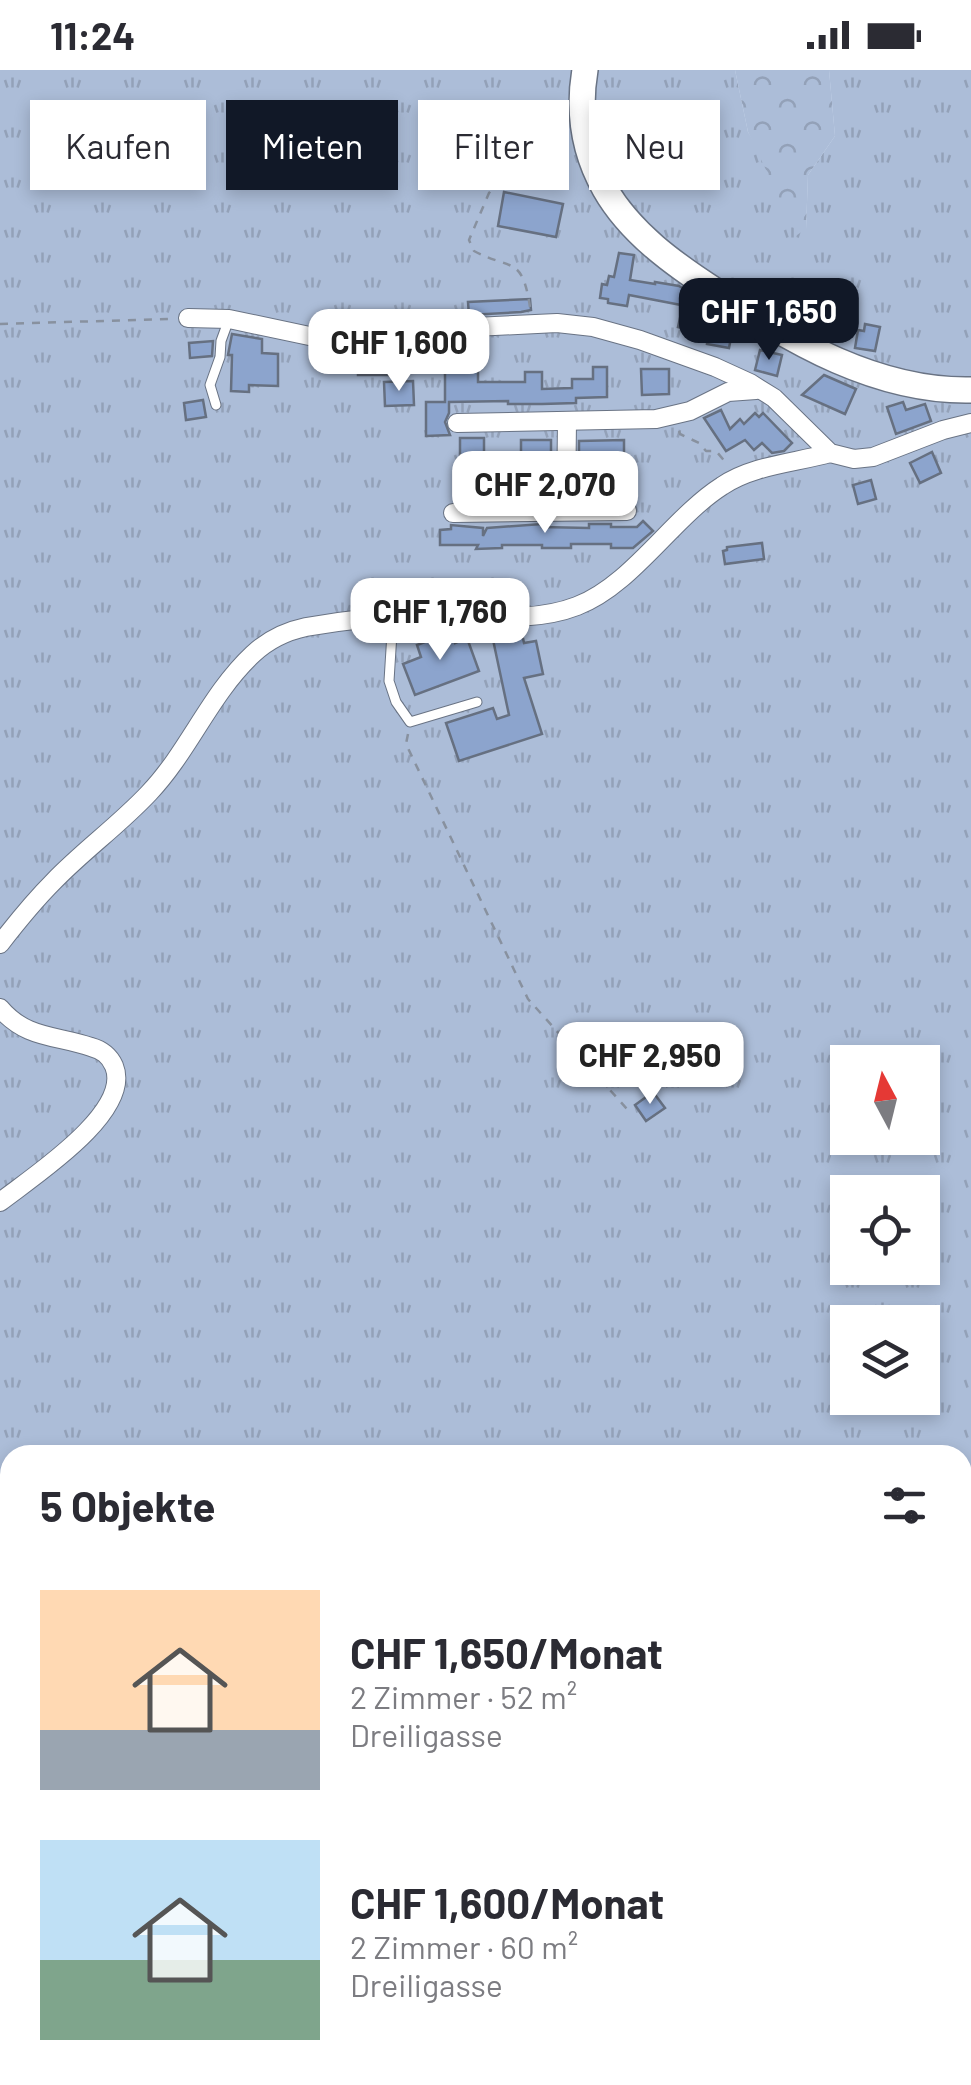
<!DOCTYPE html>
<html lang="de">
<meta charset="utf-8">
<style>
body{margin:0;font-family:Barlow,sans-serif;background:#f7f7f7;color:#2b2b33;height:100vh;display:flex;flex-direction:column;font-size:38px;white-space:nowrap}
*{box-sizing:border-box;margin:0}
p{font-size:32px;color:#7c7c81}
.icon{flex:none;width:55px;height:55px;fill:none;stroke:currentColor;stroke-width:2;stroke-linecap:round;stroke-linejoin:round}
.map{position:relative;flex:1;overflow:hidden}
.sheet{position:absolute;left:0px;top:1375px;width:972px;height:640px;display:flex;flex-direction:column;background:#fff;border-radius:30px 30px 0 0;box-shadow:0 5px 15px #0003}
.sheet>*{flex:none}
.top-card{position:absolute;left:30px;top:30px;width:912px;height:90px;display:flex;gap:20px}
.needle{width:65px;rotate:353deg}
.buttons{position:absolute;left:830px;top:975px;display:grid;gap:20px}
.buttons a{display:grid;place-items:center;width:110px;height:110px;border-radius:0px;background:#fff;box-shadow:0 5px 15px #0003;font-size:50px}
.price{position:absolute;translate:-50% -85px;padding:0 22px;border-radius:20px;background:#fff;color:#222;font-size:32px;line-height:65px;filter:drop-shadow(0 2px 5px #0008)}
.price::after{content:'';position:absolute;left:50%;top:60px;width:30px;height:22px;margin-left:-15px;background:inherit;clip-path:polygon(0 0,100% 0,50% 100%)}
.price.active{background:#111827;color:#fff}
ul{padding:0;list-style:none}
li{display:flex;align-items:center;gap:30px;height:250px;padding:0 40px}
li span{display:grid;place-items:center;flex:none;width:280px;height:200px;border-radius:0px;color:#555}
li>.icon{margin-inline-start:auto}
span .icon{width:120px;height:120px;fill:#fffc;stroke-width:1}
li b{font-size:42px}
h2{display:flex;justify-content:space-between;align-items:center;height:120px;padding:0 40px;font-size:42px}
.pill{padding:0 35px;border-radius:0px;background:#fff;box-shadow:0 5px 15px #0003;font-size:35px;line-height:90px}
.pill.active{background:#111827;color:#fff}
.status{display:flex;justify-content:space-between;align-items:center;height:70px;padding:0 50px;background:#fff;direction:ltr}
.status svg{height:28px;fill:currentColor}
.map>svg:first-child{display:block}
.grass{fill:url(#grass-tufts);fill-rule:evenodd}
.forest{fill:url(#forest-crowns)}
.building{fill:#8ca4cd;stroke:#667081;stroke-width:2.5}
.lines{fill:none;stroke-linecap:round;stroke-linejoin:round}
.lane-casing{stroke:#697384;stroke-width:11}
.street-casing{stroke:#697384;stroke-width:20}
.secondary-casing{stroke:#697384;stroke-width:28}
.path{stroke:#88919f;stroke-width:2.5;stroke-dasharray:8 8;stroke-linecap:butt}
.lane{stroke:#fff;stroke-width:9}
.street{stroke:#fff;stroke-width:18}
.secondary{stroke:#fff;stroke-width:25}
</style>
<div class="status"><b>11:24</b><svg viewBox="0 0 49 12"><path d="M0 12V9h3v3zM5 12V6h3v6zM10 12V3h3v9zM15 12V0h3v12zM26 1h20v11H26zM47 4h2v5h-2z"/></svg></div>
<div class="map">
<svg width="971" height="2015" viewBox="0 0 971 2015">
<defs>
<pattern id="grass-tufts" width="24" height="20" patternUnits="userSpaceOnUse" patternTransform="scale(2.5)"><rect width="24" height="20" fill="#acbdd8"/><path d="M3 7l-1-3M5 7V3M7 7l1-3M15 17l-1-3M17 17v-4M19 17l1-3" fill="none" stroke="#93a1b8"/></pattern>
<pattern id="forest-crowns" width="20" height="18" patternUnits="userSpaceOnUse" patternTransform="scale(2.5)"><rect width="20" height="18" fill="#acbdd8"/><path d="M2 6a3 3 0 1 1 6 0M12 15a3 3 0 1 1 6 0" fill="none" stroke="#93a1b8"/></pattern>
</defs>
<rect width="100%" height="100%" fill="#d4e0f3"/>
<!-- grass -->
<path class="grass" d="M0,0h735l13,62 58,97 2,-54 27,-39 -6,-66h142v2015h-971zM848,992h74v76h-74zM848,1122h74v76h-74zM848,1252h74v76h-74zM10,1385h952v620h-952z"/>
<!-- forest -->
<path class="forest" d="M735,0h94l6,66 -27,39 -2,54 -9,6 -49,-103z"/>
<!-- building -->
<g class="building">
<path d="M504,122l59,12 -7,33 -58,-11z"/>
<path d="M619,183l15,2 -4,25 25,4v-2l24,4 5,3 -3,16 -52,-10 -2,11 -19,-3v-4l-8,-1 2,-14 5,1 2,-9 5,1z"/>
<path d="M530,229l1,11 -10,2 -52,3 -1,-13z"/>
<path d="M804,235l36,7 -4,25 -17,-3 -19,-10z"/>
<path d="M695,245l16,4 -1,4 23,4 -4,21 -22,-4 1,-9 -30,-8 2,-9 13,2z"/>
<path d="M865,254l15,3 -5,24 -20,-3 3,-18 6,1z"/>
<path d="M232,264l30,5v14l16,1v32l-29,-1v7l-18,-1 1,-36h-4z"/>
<path d="M213,271l-1,15 -22,2 -1,-15z"/>
<path d="M760,280l22,5 -5,21 -22,-6z"/>
<path d="M395,282v23h-37v-21z"/>
<path d="M593,297h14v30l-31,1v5l-34,1h-34v-3l-59,1v11l-4,9 5,13 -24,1v-34h19v-34h33v14h47v-10h17v17l30,-1v-9h21z"/>
<path d="M641,299h28v25l-27,1z"/>
<path d="M824,305l32,14 -11,25 -43,-19z"/>
<path d="M413,311l1,24 -29,1 -1,-24z"/>
<path d="M203,330l3,17 -20,3 -2,-17z"/>
<path d="M903,332l3,8 19,-6 6,17 -35,13 -9,-27z"/>
<path d="M721,340l9,19 10,-10 4,5 11,-11 4,4 4,-4 29,30 -8,8 -12,2 -10,-10 -8,7 -9,-10 -19,11 -22,-33z"/>
<rect x="460" y="368" width="24" height="33"/>
<path d="M521,370h30v16h-6v15h-24z"/>
<path d="M624,370v23h-45v-22z"/>
<path d="M932,382l9,21 -21,10 -10,-20z"/>
<path d="M871,410l5,19 -18,5 -5,-19z"/>
<path d="M643,451l10,10 -20,17h-22v-4h-40v4h-29v-3h-40v3l-26,1 2,-4h-38v-15l11,-1v-4l32,3v8l4,-8 55,-4v3l47,1v-4h22v3h26z"/>
<path d="M762,473l2,16 -39,5 -2,-13 4,-1v-3z"/>
<path d="M521,559l3,14 12,-2 7,33 -19,4 18,56 -83,27 -13,-38 47,-15 4,11 12,-4 -17,-80z"/>
<path d="M451,562l4,11 12,-5 12,33 -64,24 -12,-31 18,-7 -4,-12z"/>
<path d="M653,1022l12,16 -19,13 -11,-16z"/>
</g>
<g class="lines">
<defs>
<g id="lane">
<path d="M216,335l-6,-20 10,-28 1,-16 8,-22"/>
<path d="M393,547l-4,64 7,21 14,20 67,-20"/>
</g>
<g id="street">
<path d="M188,248l41,1 104,22h25l96,-13 103,-5 36,4 47,13 75,27 35,16 24,15 56,55 24,6 19,-2 70,-27 28,-7"/>
<path d="M457,353l199,-4 34,-8 38,-19 28,-2"/>
<path d="M566,441l1,-90"/>
<path d="M453,443l174,-2"/>
<path d="M0,874c17,-22 35,-44 54,-63 30,-31 65,-56 95,-88 40,-42 61,-99 104,-139 15,-14 34,-23 53,-27 39,-7 81,-11 121,-12 49,0 104,9 150,-9 55,-21 95,-88 145,-120 31,-21 73,-23 108,-33"/>
<path d="M0,938c26,31 56,27 91,39 11,3 18,8 23,19 19,46 -82,111 -114,136"/>
</g>
<path id="secondary" d="M585,0c-7,41 -1,82 20,119 25,44 70,76 112,103 75,50 161,100 254,98"/>
</defs>
<!-- lane casing -->
<use href="#lane" class="lane-casing"/>
<!-- street casing -->
<use href="#street" class="street-casing"/>
<!-- secondary casing -->
<use href="#secondary" class="secondary-casing"/>
<!-- path -->
<g class="path">
<path d="M530,237c-8,-52 -18,-36 -56,-56l-5,-11 20,-47 12,-15 27,-19 36,-21"/>
<path d="M0,254l168,-5"/>
<path d="M679,361l1,3 19,9 7,8h10l11,13"/>
<path d="M408,664l-2,10 122,255 99,110"/>
<path d="M962,1407l9,-6"/>
<path d="M0,2003l12,12"/>
<path d="M480,2005l4,10"/>
</g>
<!-- lane -->
<use href="#lane" class="lane"/>
<!-- street -->
<use href="#street" class="street"/>
<!-- secondary -->
<use href="#secondary" class="secondary"/>
</g>
</svg>
<div class="buttons">
<a><svg class="needle" viewBox="-14 -14 28 28"><path d="M0-13l5 13h-10z" fill="#e53935"/><path d="M0 13l5-13h-10z" fill="#7c7c81"/></svg></a>
<a><svg class="icon" aria-label="locate" viewBox="0 0 24 24"><circle cx="12" cy="12" r="6"/><path d="M12 2v4M12 18v4M2 12h4M18 12h4"/></svg></a>
<a><svg class="icon" aria-label="layers" viewBox="0 0 24 24"><path d="M12 4l9 5-9 5-9-5zM3 14l9 5 9-5"/></svg></a>
</div>
<b class="price active" style="left:769px;top:293px">CHF 1,650</b>
<b class="price" style="left:399px;top:324px">CHF 1,600</b>
<b class="price" style="left:545px;top:466px">CHF 2,070</b>
<b class="price" style="left:440px;top:593px">CHF 1,760</b>
<b class="price" style="left:650px;top:1037px">CHF 2,950</b>
<div class="top-card">
<a class="pill">Kaufen</a>
<a class="pill active">Mieten</a>
<a class="pill">Filter</a>
<a class="pill">Neu</a>
</div>
<section class="sheet">
<h2>5 Objekte<svg class="icon" aria-label="filters" viewBox="0 0 24 24"><path d="M4 7h16M4 17h16"/><circle cx="9" cy="7" r="2"/><circle cx="15" cy="17" r="2"/></svg></h2>
<ul>
<li><span style="background:linear-gradient(#ffd9b3 70%,#9aa5b1 0)"><svg class="icon" aria-label="home" viewBox="0 0 24 24"><path d="M3 11l9-7 9 7M6 9v11h12V9"/></svg></span><div><b>CHF 1,650/Monat</b><p>2 Zimmer · 52 m²</p><p>Dreiligasse</p></div></li>
<li><span style="background:linear-gradient(#bfe0f5 60%,#7fa58c 0)"><svg class="icon" aria-label="home" viewBox="0 0 24 24"><path d="M3 11l9-7 9 7M6 9v11h12V9"/></svg></span><div><b>CHF 1,600/Monat</b><p>2 Zimmer · 60 m²</p><p>Dreiligasse</p></div></li>
</ul>
</section>
</div>
